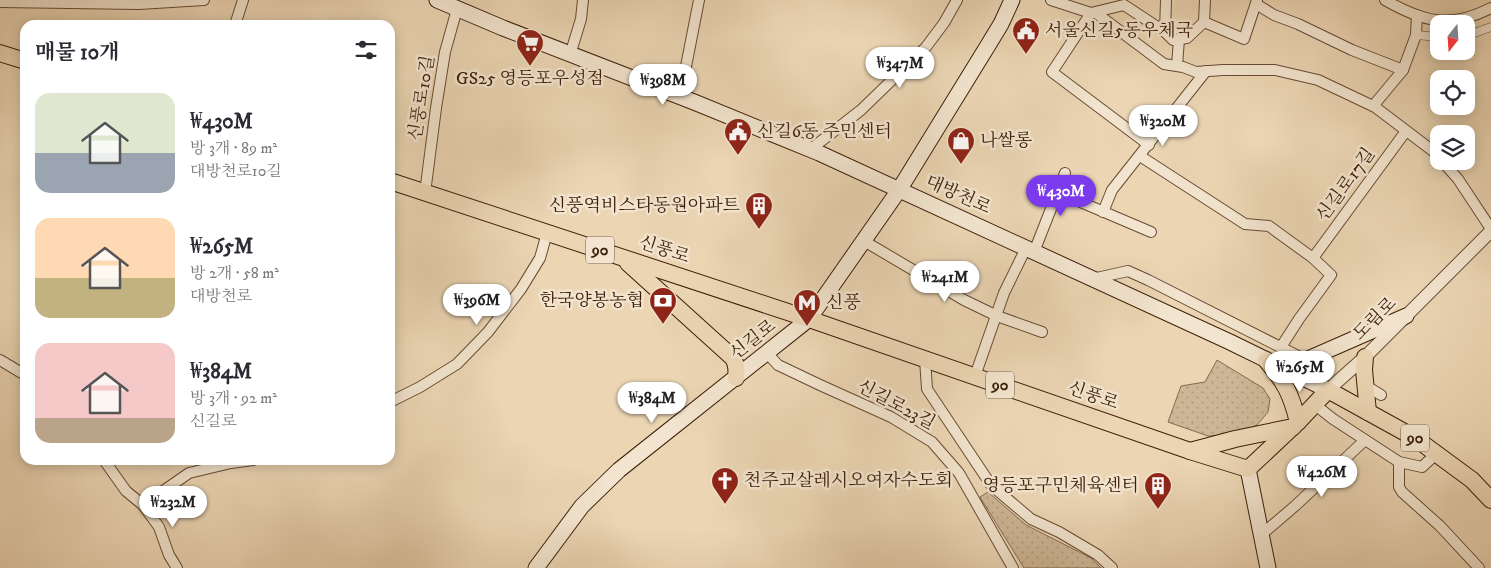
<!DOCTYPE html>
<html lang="ko">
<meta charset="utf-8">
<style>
body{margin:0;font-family:"IM FELL DW Pica","Noto Serif KR",serif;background:#f2f2f3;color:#2b2b33;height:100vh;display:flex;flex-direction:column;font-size:19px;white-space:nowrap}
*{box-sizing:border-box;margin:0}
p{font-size:16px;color:#7c7c81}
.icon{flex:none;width:28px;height:28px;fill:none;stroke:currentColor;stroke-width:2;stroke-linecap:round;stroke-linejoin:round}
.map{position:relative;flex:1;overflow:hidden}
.panel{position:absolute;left:20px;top:20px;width:375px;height:445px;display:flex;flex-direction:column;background:#fff;border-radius:15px;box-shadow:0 2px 12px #0003}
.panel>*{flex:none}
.needle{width:32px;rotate:197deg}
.tools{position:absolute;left:1430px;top:15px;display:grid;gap:10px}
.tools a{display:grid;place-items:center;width:45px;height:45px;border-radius:10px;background:#fff;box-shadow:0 2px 12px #0003;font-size:25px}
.price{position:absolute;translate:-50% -42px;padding:0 11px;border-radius:18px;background:#fff;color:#222;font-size:16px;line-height:32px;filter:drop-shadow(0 1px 2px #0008)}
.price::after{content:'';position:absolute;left:50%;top:30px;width:15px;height:11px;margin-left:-8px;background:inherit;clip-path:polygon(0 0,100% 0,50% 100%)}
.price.selected{background:#7c3aed;color:#fff}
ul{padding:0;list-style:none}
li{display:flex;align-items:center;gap:15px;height:125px;padding:0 15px}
li span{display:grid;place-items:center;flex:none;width:140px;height:100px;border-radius:15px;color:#555}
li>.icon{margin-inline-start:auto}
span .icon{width:60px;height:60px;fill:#fffc;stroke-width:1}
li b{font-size:21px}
h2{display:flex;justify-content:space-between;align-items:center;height:60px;padding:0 15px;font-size:21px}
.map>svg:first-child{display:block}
.park{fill:url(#park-dots);stroke:#846a50}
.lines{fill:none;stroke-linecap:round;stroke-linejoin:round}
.pedestrian-casing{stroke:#684b34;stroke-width:9}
.minor-casing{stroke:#684b34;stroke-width:12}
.tertiary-casing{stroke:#684b34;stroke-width:14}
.secondary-casing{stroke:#3c1d09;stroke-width:17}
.primary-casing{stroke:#3c1d09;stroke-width:18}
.pedestrian{stroke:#f2e4ce;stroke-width:8}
.minor{stroke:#f2e4ce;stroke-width:10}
.tertiary{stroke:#f2e4ce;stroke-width:12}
.secondary{stroke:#f2e4ce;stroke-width:15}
.primary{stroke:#ebd5b3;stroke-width:16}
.labels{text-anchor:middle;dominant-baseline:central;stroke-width:5;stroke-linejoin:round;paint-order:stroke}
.shield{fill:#f2e4ce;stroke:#735944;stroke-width:1}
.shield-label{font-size:16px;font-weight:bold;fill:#3c1d09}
.poi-label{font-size:18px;fill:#3c1d09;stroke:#f2e4ce;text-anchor:start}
.street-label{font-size:18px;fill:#3c1d09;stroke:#f2e4ce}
</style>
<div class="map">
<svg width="1491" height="568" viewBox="0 0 1491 568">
<defs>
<pattern id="park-dots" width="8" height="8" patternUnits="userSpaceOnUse" patternTransform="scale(1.25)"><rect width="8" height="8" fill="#cdb696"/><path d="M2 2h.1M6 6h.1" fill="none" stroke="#b19c80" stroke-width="1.8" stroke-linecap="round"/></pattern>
</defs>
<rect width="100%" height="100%" fill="#ebd5b3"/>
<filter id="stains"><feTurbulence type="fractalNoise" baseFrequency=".004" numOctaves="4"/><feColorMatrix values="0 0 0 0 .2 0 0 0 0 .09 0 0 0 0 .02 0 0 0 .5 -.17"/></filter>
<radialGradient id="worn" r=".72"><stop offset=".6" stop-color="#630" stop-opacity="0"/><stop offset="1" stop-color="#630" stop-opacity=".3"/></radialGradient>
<!-- park -->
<g class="park">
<path d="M1217,360l46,28 7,11 -2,13 -11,13 -22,10 -27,1 -40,-14 13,-36 24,-4z"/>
<path d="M988,492l38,33 65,33 10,10h-77l-44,-71z"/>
</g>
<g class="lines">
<defs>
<g id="pedestrian">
<path d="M1416,35l23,2"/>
<path d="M1466,36l25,-9"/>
</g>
<g id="minor">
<path d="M1051,0l40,13 33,-8 41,27 8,8 14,-2 17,-16"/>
<path d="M1385,0c38,22 65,29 106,8"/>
<path d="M0,2l139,2 65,-4"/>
<path d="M1256,4l18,11 24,9 54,26 51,20"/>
<path d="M1204,22l40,17 13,-39"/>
<path d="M1204,22l1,-22"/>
<path d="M235,25l8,-25"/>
<path d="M1165,32l1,-32"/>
<path d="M570,55l11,-36 2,-19"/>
<path d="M1177,66l2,-27"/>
<path d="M680,97l19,-97"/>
<path d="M1373,106l30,-36 13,-35 1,-20"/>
<path d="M1149,145l-97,-73 39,-59h5l68,51 19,3 13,5 27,-2h52l43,10 57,27 58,44 6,7"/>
<path d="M811,149l50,-39 65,-63 18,-24 13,-23"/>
<path d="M1140,156l105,68 24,2 44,32 18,17 -32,44 -18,28"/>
<path d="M1442,161l16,18 33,50"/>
<path d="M1057,192l94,40"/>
<path d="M425,193l11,-85 9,-56 12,-43"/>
<path d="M1103,212l9,-22 94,-119"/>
<path d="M864,241l100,59 33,16 45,16"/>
<path d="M1034,252l31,-79"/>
<path d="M1313,258l93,-127"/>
<path d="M1092,279l36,-8 20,9 158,80"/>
<path d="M767,353l11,12 42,20 71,32 41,25 27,31 54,95"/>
<path d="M925,359l2,30 64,96 40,34 28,13 39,23 14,13"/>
<path d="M0,360l25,15"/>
<path d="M975,376l29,-83 22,-45"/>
<path d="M1367,381l1,6 13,8"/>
<path d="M390,402l30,-15 37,-23 31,-32 33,-43 19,-31 7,-25"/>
<path d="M1314,404l19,15 66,43 23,5 14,-13"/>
<path d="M104,460l22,31 17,14 16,22 10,28 8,13"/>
<path d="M1399,462v25l3,5 38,34 39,42"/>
<path d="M143,505l46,-32 42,-10 22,-3"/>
<path d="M1261,535l34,-29 70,-66"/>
</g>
<path id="tertiary" d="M1328,390l37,-33 126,-126"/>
<g id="secondary">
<path d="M437,0l66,28 191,74 125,51 411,189 98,48"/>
<path d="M1285,369l121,-53"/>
<path d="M1248,469l20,99"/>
<path d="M536,568l46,-62 37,-36 190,-151 90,-129 88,-143 14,-23 11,-24"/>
</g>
<g id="primary">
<path d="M0,53l25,8"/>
<path d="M390,181l419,138 381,132 58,18 50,-47 30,-32 87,48 57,42 19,20"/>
<path d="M628,263l104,94c5,6 5,13 4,21"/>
<path d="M1365,357l-1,13 4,42"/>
<path d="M1266,360c19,22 25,34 32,62"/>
<path d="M1190,451l45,-12 58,-12"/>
</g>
</defs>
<!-- pedestrian casing -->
<use href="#pedestrian" class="pedestrian-casing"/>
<!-- minor casing -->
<use href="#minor" class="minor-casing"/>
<!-- tertiary casing -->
<use href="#tertiary" class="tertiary-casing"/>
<!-- secondary casing -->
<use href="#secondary" class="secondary-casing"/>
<!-- primary casing -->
<use href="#primary" class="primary-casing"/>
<!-- pedestrian -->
<use href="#pedestrian" class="pedestrian"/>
<!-- minor -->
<use href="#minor" class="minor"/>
<!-- tertiary -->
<use href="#tertiary" class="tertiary"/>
<!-- secondary -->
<use href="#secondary" class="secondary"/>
<!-- primary -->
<use href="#primary" class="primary"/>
</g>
<!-- icons -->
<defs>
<symbol id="civic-pin" viewBox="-11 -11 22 30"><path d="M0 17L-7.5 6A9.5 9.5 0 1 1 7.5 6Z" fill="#8f2418" stroke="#f2e4ce"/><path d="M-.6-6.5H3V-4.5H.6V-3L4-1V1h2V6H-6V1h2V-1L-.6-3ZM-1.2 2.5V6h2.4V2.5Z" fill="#fff"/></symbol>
<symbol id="supermarket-pin" viewBox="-11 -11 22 30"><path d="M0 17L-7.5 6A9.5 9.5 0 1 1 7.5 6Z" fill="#8f2418" stroke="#f2e4ce"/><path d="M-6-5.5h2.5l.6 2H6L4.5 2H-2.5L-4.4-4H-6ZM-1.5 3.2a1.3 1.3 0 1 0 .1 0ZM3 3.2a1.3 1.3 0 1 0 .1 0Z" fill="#fff"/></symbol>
<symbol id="shop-pin" viewBox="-11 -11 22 30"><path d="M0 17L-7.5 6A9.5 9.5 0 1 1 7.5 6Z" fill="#8f2418" stroke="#f2e4ce"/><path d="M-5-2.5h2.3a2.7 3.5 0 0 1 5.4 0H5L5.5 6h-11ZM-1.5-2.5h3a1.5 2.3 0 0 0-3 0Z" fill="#fff"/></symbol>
<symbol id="building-pin" viewBox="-11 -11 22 30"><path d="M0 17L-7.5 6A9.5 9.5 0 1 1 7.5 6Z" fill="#8f2418" stroke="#f2e4ce"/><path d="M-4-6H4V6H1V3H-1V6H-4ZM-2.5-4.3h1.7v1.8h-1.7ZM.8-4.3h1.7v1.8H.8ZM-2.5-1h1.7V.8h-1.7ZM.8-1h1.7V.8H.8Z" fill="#fff"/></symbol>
<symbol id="bank-pin" viewBox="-11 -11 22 30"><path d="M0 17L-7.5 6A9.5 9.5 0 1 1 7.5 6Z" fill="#8f2418" stroke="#f2e4ce"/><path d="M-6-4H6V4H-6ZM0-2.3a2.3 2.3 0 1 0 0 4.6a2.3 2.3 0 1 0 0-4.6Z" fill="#fff"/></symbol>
<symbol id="metro-pin" viewBox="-11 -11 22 30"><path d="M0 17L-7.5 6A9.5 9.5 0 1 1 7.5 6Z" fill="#8f2418" stroke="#f2e4ce"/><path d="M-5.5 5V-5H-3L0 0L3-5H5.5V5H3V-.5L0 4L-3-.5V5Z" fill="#fff"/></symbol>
<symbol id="church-pin" viewBox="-11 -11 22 30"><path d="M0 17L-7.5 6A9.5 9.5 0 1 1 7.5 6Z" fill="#8f2418" stroke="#f2e4ce"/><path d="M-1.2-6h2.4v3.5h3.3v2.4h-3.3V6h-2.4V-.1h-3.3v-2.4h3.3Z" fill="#fff"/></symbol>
</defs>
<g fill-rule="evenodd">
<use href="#civic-pin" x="1010" y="15" width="32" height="43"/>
<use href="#supermarket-pin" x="514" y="27" width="32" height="43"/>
<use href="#civic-pin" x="722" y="116" width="32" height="43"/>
<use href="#shop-pin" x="945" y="125" width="32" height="43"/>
<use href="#building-pin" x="743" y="190" width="32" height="43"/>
<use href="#bank-pin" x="647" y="285" width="32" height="43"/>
<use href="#metro-pin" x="791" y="287" width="32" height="43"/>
<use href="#church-pin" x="709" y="465" width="32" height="43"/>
<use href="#building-pin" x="1142" y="470" width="32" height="43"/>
</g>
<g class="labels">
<!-- shield labels -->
<g class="shield">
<rect x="586" y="236.5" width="28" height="27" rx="4"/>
<rect x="986" y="371.5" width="28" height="27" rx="4"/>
<rect x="1401" y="424.5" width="28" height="27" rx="4"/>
</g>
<g class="shield-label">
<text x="600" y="250">90</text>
<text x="1000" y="385">90</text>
<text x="1415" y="438">90</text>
</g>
<!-- poi labels -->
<g class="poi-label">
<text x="1045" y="31">서울신길5동우체국</text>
<text x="530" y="79" text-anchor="middle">GS25 영등포우성점</text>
<text x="757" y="132">신길6동 주민센터</text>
<text x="980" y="141">나쌀롱</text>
<text x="740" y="206" text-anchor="end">신풍역비스타동원아파트</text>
<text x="644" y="301" text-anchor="end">한국양봉농협</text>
<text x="826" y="303">신풍</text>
<text x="744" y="481">천주교살레시오여자수도회</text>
<text x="1139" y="486" text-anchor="end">영등포구민체육센터</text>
</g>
<!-- street labels -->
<g class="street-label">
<text transform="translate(422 98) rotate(-81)">신풍로10길</text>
<text transform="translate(1346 185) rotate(-54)">신길로17길</text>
<text transform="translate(958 195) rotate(24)">대방천로</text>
<text transform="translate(664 250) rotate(18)">신풍로</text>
<text transform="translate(1375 319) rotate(-45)">도림로</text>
<text transform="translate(753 340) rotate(-38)">신길로</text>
<text transform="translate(1093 396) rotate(19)">신풍로</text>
<text transform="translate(896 405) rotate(28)">신길로23길</text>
</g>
</g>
<rect width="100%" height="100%" filter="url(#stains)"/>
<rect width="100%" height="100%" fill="url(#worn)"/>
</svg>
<div class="tools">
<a><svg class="needle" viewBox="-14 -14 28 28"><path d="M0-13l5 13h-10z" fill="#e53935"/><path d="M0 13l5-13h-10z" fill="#7c7c81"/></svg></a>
<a><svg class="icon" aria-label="locate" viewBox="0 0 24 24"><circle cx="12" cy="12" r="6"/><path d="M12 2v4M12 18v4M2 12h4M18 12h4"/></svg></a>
<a><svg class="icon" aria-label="layers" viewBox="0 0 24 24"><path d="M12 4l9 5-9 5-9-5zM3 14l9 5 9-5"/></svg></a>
</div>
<b class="price" style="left:900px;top:89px">₩347M</b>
<b class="price" style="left:663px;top:106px">₩398M</b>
<b class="price" style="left:1163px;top:147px">₩320M</b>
<b class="price selected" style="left:1061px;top:217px">₩430M</b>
<b class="price" style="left:945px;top:303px">₩241M</b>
<b class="price" style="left:477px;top:326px">₩396M</b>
<b class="price" style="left:1300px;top:393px">₩265M</b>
<b class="price" style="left:652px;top:424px">₩384M</b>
<b class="price" style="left:1322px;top:498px">₩426M</b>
<b class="price" style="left:173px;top:528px">₩232M</b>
<section class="panel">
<h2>매물 10개<svg class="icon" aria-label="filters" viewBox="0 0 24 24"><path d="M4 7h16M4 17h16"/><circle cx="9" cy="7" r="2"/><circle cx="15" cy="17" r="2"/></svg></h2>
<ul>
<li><span style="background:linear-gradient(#dfe7d0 60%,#9aa5b1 0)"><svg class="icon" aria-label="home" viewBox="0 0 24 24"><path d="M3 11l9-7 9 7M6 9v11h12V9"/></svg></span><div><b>₩430M</b><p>방 3개 · 89 m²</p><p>대방천로10길</p></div></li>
<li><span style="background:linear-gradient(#ffd9b3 60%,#c2b280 0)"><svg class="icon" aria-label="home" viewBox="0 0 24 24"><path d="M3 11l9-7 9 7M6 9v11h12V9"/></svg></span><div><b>₩265M</b><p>방 2개 · 58 m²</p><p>대방천로</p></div></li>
<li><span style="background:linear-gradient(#f6c9c9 75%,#b9a48a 0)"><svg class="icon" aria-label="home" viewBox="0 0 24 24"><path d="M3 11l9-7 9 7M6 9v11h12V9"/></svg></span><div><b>₩384M</b><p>방 3개 · 92 m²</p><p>신길로</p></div></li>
</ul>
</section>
</div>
